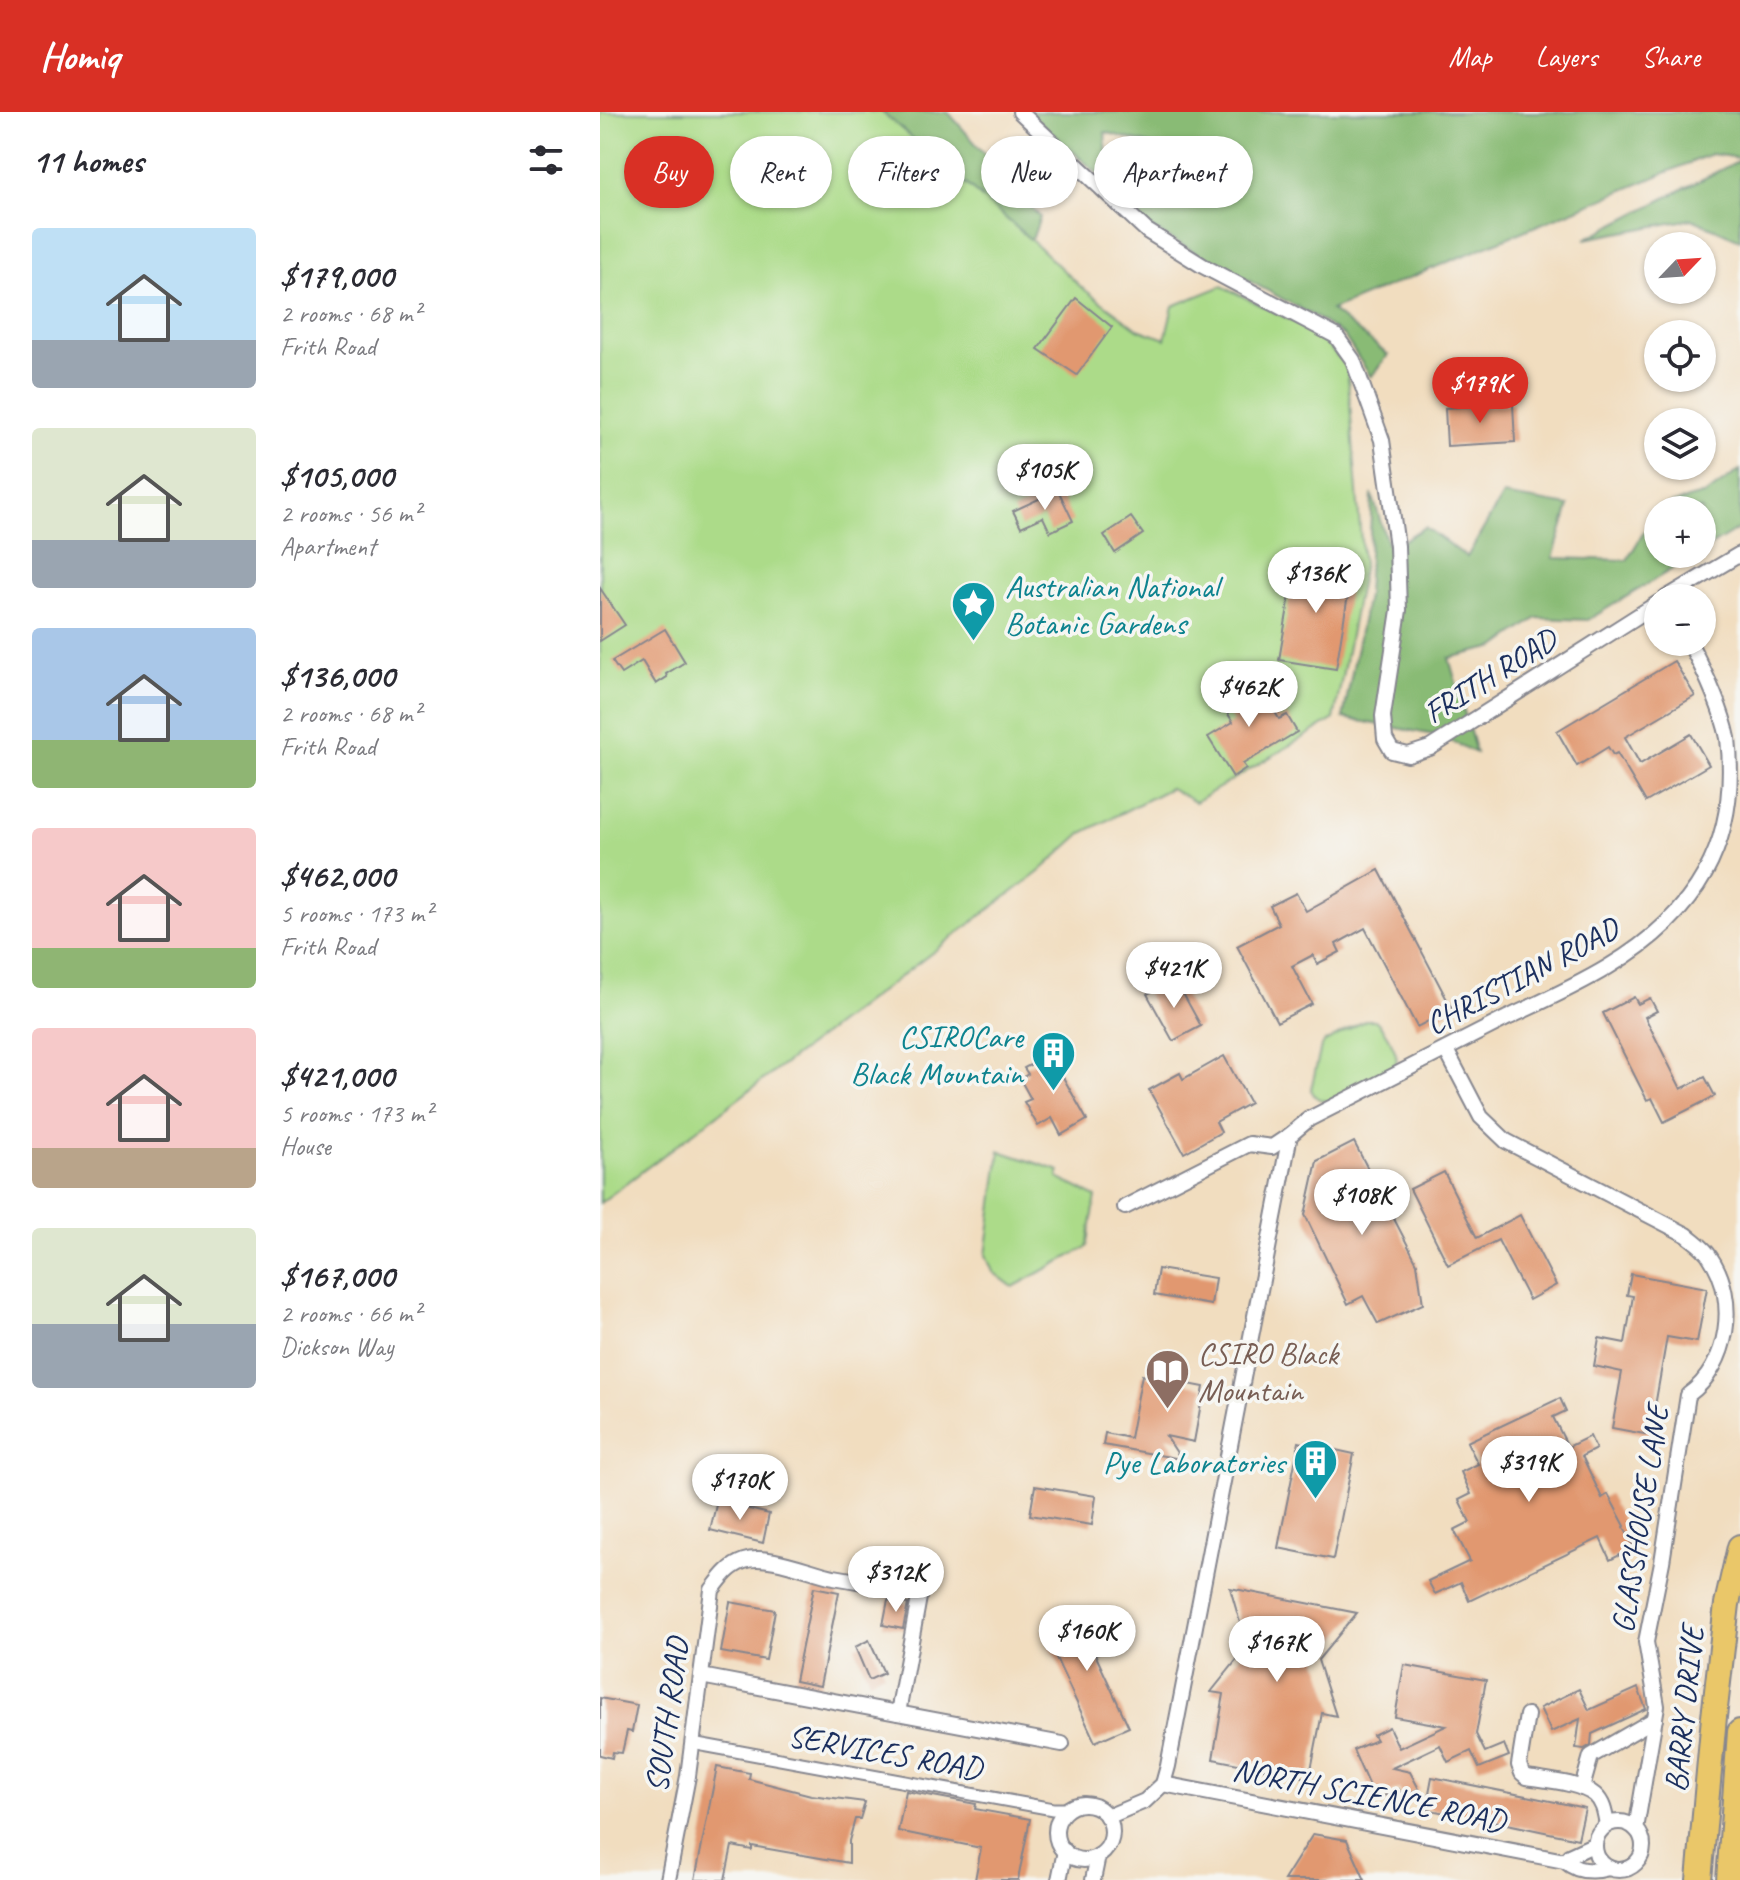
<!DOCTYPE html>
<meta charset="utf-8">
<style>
body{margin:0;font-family:Caveat,sans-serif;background:#f2f2f3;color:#2b2b33;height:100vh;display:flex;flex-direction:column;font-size:30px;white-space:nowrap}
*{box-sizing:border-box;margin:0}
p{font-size:26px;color:#7c7c81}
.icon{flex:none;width:44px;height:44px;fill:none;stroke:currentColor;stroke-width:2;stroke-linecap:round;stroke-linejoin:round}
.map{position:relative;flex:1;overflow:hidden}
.side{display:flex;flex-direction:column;background:#fff;width:600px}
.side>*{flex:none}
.hud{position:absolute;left:24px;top:24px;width:760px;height:72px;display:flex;gap:16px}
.needle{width:52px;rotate:65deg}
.fabs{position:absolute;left:1044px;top:120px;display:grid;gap:16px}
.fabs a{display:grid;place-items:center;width:72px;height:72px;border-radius:50%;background:#fff;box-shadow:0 2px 6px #0004;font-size:40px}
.price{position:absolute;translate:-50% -68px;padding:0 18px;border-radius:28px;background:#fff;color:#222;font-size:26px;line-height:52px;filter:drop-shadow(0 2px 4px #0008)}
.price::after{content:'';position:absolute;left:50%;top:48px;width:24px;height:18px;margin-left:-12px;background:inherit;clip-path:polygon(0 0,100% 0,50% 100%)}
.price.selected{background:#d93025;color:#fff}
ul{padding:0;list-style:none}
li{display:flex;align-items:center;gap:24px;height:200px;padding:0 32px}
li span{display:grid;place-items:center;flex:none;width:224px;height:160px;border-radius:8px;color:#555}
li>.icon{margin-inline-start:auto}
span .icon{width:96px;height:96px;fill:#fffc;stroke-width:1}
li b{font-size:34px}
h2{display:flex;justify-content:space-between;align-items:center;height:96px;padding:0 32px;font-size:34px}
.chip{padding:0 28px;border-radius:36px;background:#fff;box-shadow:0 2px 6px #0004;font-size:28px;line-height:72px}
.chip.selected{background:#d93025;color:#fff}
header{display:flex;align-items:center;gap:48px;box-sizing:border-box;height:112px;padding:0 40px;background:#d93025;color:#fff}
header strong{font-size:38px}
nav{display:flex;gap:44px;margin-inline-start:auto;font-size:28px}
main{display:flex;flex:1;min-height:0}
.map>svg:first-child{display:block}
.green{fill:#acdb89;stroke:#648574;stroke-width:2}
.forest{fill:#89bb75;stroke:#52756a;stroke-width:2}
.building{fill:#e19870}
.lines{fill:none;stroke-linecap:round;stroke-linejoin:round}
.pedestrian-casing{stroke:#86868e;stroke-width:15}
.minor-casing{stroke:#86868e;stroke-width:18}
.primary-casing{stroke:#86868e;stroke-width:28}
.pedestrian{stroke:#fff;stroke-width:11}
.minor{stroke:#fff;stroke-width:14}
.primary{stroke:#eac769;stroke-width:24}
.labels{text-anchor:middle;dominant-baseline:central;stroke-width:7;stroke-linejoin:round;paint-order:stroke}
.culture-label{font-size:32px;fill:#0d838f;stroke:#f6f6f2;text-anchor:end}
.street-label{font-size:32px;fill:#1b2f5e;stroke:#f6f6f2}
.education-label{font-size:32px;fill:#785e54;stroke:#f6f6f2;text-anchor:start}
</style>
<header>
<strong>Homiq</strong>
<nav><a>Map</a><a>Layers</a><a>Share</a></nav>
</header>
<main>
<section class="side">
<h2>11 homes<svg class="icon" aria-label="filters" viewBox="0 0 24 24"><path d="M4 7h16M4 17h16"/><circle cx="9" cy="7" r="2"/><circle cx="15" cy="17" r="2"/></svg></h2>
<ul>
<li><span style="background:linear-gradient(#bfe0f5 70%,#9aa5b1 0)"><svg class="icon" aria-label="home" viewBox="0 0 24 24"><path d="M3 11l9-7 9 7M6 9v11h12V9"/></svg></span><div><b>$179,000</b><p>2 rooms · 68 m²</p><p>Frith Road</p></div></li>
<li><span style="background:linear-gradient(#dfe7d0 70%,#9aa5b1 0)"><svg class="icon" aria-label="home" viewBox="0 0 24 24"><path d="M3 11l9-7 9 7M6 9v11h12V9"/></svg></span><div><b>$105,000</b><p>2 rooms · 56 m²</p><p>Apartment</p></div></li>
<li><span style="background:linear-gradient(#a9c7e8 70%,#8fb573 0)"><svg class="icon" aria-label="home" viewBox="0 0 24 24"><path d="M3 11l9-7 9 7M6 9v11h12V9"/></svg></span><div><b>$136,000</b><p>2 rooms · 68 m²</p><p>Frith Road</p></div></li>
<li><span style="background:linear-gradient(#f6c9c9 75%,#8fb573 0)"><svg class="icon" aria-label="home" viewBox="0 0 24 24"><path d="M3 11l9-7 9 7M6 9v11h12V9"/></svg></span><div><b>$462,000</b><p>5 rooms · 173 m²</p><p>Frith Road</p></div></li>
<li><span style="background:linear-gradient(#f6c9c9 75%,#b9a48a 0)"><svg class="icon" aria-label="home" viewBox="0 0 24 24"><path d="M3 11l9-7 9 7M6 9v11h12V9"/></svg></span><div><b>$421,000</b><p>5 rooms · 173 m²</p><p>House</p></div></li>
<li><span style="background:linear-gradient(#dfe7d0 60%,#9aa5b1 0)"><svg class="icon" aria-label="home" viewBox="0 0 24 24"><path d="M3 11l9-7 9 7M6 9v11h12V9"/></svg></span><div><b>$167,000</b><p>2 rooms · 66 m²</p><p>Dickson Way</p></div></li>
</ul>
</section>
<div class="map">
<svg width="1140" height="1768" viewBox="0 0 1140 1768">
<rect width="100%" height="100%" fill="#f6f6f2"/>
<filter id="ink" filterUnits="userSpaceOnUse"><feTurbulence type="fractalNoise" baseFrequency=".0125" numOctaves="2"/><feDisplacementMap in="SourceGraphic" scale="16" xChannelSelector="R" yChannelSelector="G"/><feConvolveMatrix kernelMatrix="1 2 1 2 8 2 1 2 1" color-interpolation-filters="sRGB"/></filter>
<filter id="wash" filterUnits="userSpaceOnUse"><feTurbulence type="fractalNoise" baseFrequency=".006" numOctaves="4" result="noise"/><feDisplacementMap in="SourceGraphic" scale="32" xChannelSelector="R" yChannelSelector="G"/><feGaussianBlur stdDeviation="1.8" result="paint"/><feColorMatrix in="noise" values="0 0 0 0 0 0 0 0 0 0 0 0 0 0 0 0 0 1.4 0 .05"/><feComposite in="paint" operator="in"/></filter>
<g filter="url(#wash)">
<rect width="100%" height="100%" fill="#f1ddbf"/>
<!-- green -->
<g class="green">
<path d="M0,0h282l148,127 51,48 57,42 27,10 8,-33 49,-20 91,45 34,35 16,201 -29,152 -139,83 -25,-14 -88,45 -43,39 -439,331z"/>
<path d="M766,908h9c7,6 19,25 21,35 2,6 0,8 -3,13l-64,33c-9,0 -15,-3 -18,-12l10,-42 4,-5z"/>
<path d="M400,1039l60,20 -2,7 38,19 -9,50 -74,40 -20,-15 -7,-17z"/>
</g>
<!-- forest -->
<g class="forest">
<path d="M282,0h66l92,105 -7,20 -3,2z"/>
<path d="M431,0h709v46l-29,-4 -380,156 57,45 -17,22 -27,-41 -35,-23 -168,-90v-35l72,17 -58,-59 -50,-14 4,52 -78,-70z"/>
<path d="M1140,48v80l-48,-21 -107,20z"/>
<path d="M1140,358v58l-38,23v-41h-44v44h39l-109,66 -51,-2 -41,29 -47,11 27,95 -36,-17 -97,-18 24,-122 5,-102 17,55 36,-22 42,30 36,-62 66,11 -16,52 74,2 32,-53 47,-13z"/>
</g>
<g id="blocks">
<!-- building -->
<g class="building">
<path d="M476,186l36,29 -35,48 -39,-26z"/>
<path d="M913,292l2,38 -68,4 -2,-38z"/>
<path d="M458,378l15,31 -23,11 -7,-15 -22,10 -8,-16z"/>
<path d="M531,405l12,17 -28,19 -11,-18z"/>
<path d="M696,448l56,10 -16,99 -57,-9z"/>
<path d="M0,476l25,37 -25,16z"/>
<path d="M65,517l20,33 -19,12 1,3 -11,7 -14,-23 -21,13 -9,-13z"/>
<path d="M1074,549l21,35 -70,41 15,27 51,-30 18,31 -63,37 -29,-49 -4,2 -5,-8 -31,19 -20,-35z"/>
<path d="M657,569l22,38 8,-4 10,17 -54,32 3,4 -13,9 -25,-40 25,-15 -12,-19z"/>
<path d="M779,758l73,139 -35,18 -52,-99 -29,16 4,8 -23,12 -4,-9 -21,11 20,38 -35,18 -40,-76 42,-22 -9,-18 26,-13 10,18z"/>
<path d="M575,867l26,47 -28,15 -26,-47z"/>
<path d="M1034,885l4,7 12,-6 7,13 -12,6 36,72 24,-12 10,19 -51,26 -12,-24 -5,2 -44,-87z"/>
<path d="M450,942l37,66 -26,15 -9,-17 -14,8 -14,-24 7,-3 -11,-20 8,-5 -4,-6z"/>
<path d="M624,944l26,47 -34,19 5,10 -37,21 -35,-63 31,-17 3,6z"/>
<path d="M754,1030l63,121 6,41 -45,20 -15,-28 -15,8 -43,-89 12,-54z"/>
<path d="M844,1060l33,66 43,-23 36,70 -27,15 -31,-60 -50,25 -38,-76z"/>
<path d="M558,1157l57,9 -4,27 -57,-10z"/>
<path d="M1031,1162l76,14 -10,54 -30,-5 -17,98 -38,-7 10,-56 -28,-6 5,-28 26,5 8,-47 -6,-1z"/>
<path d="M542,1263l62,12 -10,55 -28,-6 15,23 -78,-14 2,-12 25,5z"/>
<path d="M960,1286l6,13 -13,6 15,30 22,-11 6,13 -14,7 20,42 6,-4 17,32 -1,1 10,21 -24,12 -10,-22 -131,63 -8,-19 -26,12 -7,-13 42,-20 -16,-31 16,-8 -11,-22 12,-6 -10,-22 17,-8 -11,-22z"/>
<path d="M699,1330l55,12 -21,105 -55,-11z"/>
<path d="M435,1374l61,10 -4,29 -62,-10z"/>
<path d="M117,1389l52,13 -6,29 -53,-13z"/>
<path d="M214,1475l25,5 -19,94 -25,-5z"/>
<path d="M630,1476l127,25 -39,47 18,56 -14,-3 -11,57 -1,-1 -2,9 -95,-19 11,-65 -13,-2 36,-45z"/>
<path d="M288,1488l20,4 -5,25 -20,-4z"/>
<path d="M130,1490l45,8 -9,50 -45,-8z"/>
<path d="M488,1497l19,39 -12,6 34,73 -34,15 -52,-112z"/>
<path d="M269,1528l15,33 -15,7 -14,-33z"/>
<path d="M804,1553l82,15 -10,54 9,18 19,-8 5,12 -30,12 -8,-17 -23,11 -8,-17 -48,23 18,4 9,17 -17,8 -3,-8 -24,11 -22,-50 23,-10 -3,-5 16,-8 10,21 47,-22 -51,-9z"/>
<path d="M1038,1576l8,21 -54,25 -1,11 -7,4 -8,-1 4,-29 -29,13 -11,-24 39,-19 10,21z"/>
<path d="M0,1586l37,7 -5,27 -5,-1 -5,22 -9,-1 -1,6 -12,-3z"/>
<path d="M117,1655l33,6 -1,6 62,16 54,7 -5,17h-5l-6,22v22l-97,-17v4l-20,-4 -7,34h-30z"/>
<path d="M832,1665l153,31 -7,31 -85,-18v2l-67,-14z"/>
<path d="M306,1679l70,13 -1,5 55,10 -12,61h-43l6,-32 -83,-17z"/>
<path d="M713,1722l34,6 18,40h-81z"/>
</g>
</g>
</g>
<g filter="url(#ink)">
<use href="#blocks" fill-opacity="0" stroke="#86868e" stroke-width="2"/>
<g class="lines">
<defs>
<path id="pedestrian" d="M92,1631l361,66h16"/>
<g id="minor">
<path d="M420,0l127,119 56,35 133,70 17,24 29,80 15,106 2,64 -16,106 2,23 7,12 16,4 22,-7 228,-145"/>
<path d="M1066,486l74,-44"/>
<path d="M846,938l35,67 25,24 181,94c8,7 18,13 23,22 29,42 19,109 -22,138l-26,167 -16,80 11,64 -21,123"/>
<path d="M525,1095l124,-63 23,3 18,-12 19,-16c65,-33 130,-67 196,-100 34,-16 70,-32 103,-52 87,-52 132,-122 120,-229 -7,-33 -23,-66 -39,-96"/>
<path d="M101,1564l361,68"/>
<path d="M927,1603l-8,50 3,8 5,4c18,3 54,6 68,18 9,8 10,19 12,30"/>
<path d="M563,1672l402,77c12,11 29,11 44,7"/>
<path d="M982,1676l9,-32 64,-37"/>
<circle cx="484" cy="1720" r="28"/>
<path d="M507,1705l38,-16 18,-17 5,-18 122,-631"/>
<circle cx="1019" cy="1734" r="24"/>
<path d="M965,1749l4,-5 26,-12"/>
<path d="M68,1768l20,-104 24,-186c9,-12 17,-24 32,-29 24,-8 65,11 90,16 29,5 57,10 86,15l-22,121"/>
<path d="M459,1768l6,-29"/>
<path d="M493,1768l5,-24"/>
</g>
<g id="primary">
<path d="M1099,1768l15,-163 13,-113 13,-57"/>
<path d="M1129,1768l11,-148"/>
</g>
</defs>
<!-- pedestrian casing -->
<use href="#pedestrian" class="pedestrian-casing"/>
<!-- minor casing -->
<use href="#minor" class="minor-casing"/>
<!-- primary casing -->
<use href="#primary" class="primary-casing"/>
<!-- pedestrian -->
<use href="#pedestrian" class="pedestrian"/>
<!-- minor -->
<use href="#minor" class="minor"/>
<!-- primary -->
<use href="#primary" class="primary"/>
</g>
</g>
<!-- icons -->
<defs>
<symbol id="sight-pin" viewBox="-11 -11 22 30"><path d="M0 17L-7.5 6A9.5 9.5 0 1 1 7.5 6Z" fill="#0f9aa8" stroke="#f6f6f2"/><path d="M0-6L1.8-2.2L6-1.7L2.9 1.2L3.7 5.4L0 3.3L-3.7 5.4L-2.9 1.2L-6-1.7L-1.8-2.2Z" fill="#fff"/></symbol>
<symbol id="building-pin" viewBox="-11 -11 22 30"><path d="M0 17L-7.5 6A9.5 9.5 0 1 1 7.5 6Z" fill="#0f9aa8" stroke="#f6f6f2"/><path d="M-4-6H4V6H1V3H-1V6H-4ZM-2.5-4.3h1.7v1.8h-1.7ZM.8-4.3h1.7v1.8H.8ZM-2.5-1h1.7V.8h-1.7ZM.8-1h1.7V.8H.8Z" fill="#fff"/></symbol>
<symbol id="library-pin" viewBox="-11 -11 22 30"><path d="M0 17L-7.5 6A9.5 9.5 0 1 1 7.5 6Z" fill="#8d6e63" stroke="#f6f6f2"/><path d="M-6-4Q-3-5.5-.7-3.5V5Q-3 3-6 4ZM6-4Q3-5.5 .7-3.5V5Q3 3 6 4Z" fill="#fff"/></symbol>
</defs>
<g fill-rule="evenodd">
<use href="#sight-pin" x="348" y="466" width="51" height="69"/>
<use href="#building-pin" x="428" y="916" width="51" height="69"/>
<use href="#library-pin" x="542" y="1234" width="51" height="69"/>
<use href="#building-pin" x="690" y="1324" width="51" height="69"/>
</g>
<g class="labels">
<!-- culture labels -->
<g class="culture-label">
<text x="405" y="474" text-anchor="start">Australian National<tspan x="405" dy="37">Botanic Gardens</tspan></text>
<text x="423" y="924">CSIROCare<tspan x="423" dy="37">Black Mountain</tspan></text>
<text x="685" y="1350">Pye Laboratories</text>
</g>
<!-- street labels -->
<g class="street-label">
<text transform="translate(890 564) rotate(-32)">FRITH ROAD</text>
<text transform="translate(922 864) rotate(-28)">CHRISTIAN ROAD</text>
<text transform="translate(1040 1407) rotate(-81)">GLASSHOUSE LANE</text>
<text transform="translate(1084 1597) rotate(-84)">BARRY DRIVE</text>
<text transform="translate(67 1603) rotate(-82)">SOUTH ROAD</text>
<text transform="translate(285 1640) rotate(10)">SERVICES ROAD</text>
<text transform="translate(769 1683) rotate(11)">NORTH SCIENCE ROAD</text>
</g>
<!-- education labels -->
<g class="education-label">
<text x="598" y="1241">CSIRO Black<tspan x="598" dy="37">Mountain</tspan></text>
</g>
</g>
</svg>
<div class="fabs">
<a><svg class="needle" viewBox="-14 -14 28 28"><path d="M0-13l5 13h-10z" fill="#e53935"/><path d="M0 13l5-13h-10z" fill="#7c7c81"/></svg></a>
<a><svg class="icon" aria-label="locate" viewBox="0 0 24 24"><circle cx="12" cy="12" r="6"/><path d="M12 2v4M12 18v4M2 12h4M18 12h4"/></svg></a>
<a><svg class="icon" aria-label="layers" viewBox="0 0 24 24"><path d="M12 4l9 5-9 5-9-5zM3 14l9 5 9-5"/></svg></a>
<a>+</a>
<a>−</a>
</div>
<b class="price selected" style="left:880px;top:313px">$179K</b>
<b class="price" style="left:445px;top:400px">$105K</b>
<b class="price" style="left:716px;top:503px">$136K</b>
<b class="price" style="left:649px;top:617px">$462K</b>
<b class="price" style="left:574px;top:898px">$421K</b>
<b class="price" style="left:762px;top:1125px">$108K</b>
<b class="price" style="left:929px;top:1392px">$319K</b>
<b class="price" style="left:140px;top:1410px">$170K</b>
<b class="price" style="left:296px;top:1502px">$312K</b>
<b class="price" style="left:487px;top:1561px">$160K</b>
<b class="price" style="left:677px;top:1572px">$167K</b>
<div class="hud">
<a class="chip selected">Buy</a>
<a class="chip">Rent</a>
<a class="chip">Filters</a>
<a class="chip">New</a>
<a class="chip">Apartment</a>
</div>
</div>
</main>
